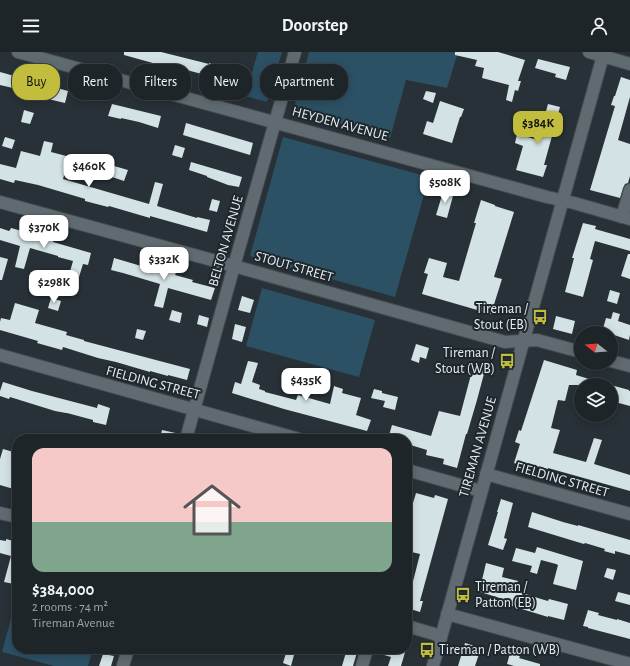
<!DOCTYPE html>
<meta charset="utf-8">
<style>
body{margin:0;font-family:"Alegreya Sans",sans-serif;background:#262d31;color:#f1f3f6;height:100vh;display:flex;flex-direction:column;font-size:15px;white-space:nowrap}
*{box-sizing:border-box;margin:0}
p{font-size:13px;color:#a1a5a8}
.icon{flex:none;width:22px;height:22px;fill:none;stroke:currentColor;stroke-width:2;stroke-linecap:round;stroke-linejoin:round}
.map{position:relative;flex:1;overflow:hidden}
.side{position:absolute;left:12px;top:382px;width:400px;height:220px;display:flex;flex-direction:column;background:#1e2529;border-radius:16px;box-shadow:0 2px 10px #0003,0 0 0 1px #3c4246}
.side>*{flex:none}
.top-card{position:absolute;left:12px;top:12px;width:400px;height:36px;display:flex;gap:8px}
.needle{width:26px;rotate:287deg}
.tools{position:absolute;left:574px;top:274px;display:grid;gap:8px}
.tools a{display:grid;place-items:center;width:44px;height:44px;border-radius:50%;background:#1e2529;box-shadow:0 2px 10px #0003,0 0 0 1px #3c4246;font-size:20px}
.price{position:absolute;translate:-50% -34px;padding:0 9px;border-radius:8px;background:#fff;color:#222;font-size:13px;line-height:26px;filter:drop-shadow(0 1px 2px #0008)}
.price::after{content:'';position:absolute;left:50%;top:24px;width:12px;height:9px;margin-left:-6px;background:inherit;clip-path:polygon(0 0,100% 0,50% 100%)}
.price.current{background:#c3bd3e;color:#111}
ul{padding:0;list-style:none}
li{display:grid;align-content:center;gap:8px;height:212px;padding:0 20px}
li+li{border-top:1px solid #3c4246}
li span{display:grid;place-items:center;height:124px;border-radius:12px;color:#555}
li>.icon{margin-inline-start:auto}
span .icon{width:72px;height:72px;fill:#fffc;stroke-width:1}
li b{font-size:17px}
.pill{padding:0 14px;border-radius:16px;background:#1e2529;box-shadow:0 2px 10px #0003,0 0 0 1px #3c4246;font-size:14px;line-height:36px}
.pill.current{background:#c3bd3e;color:#111}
header{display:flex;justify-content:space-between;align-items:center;height:52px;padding:0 20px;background:#1e2529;font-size:18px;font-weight:600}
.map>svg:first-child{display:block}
.green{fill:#2c5165}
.building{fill:#d3e2e4}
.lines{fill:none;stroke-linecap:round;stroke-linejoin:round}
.minor-casing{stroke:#444c50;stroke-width:14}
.minor{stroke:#606b71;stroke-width:12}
.labels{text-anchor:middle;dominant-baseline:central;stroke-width:4;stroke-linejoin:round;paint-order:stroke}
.street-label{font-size:14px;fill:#e7edf0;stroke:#1e272d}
.poi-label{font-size:14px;fill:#e7edf0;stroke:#1e272d;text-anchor:end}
</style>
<header><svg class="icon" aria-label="menu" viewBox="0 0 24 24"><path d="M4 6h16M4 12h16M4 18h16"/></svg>Doorstep<svg class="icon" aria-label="person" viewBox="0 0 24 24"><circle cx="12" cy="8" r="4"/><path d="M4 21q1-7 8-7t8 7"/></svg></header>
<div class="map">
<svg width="630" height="614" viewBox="0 0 630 614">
<rect width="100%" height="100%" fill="#283137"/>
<!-- green -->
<g class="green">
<path d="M258,0h24l-15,50 -22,-6z"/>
<path d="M309,0h149l-11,36 -41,-8 -16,58 -97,-27z"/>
<path d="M283,85l146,40 -34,120 -145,-41z"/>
<path d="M262,236l113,32 -16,57 -113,-31z"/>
<path d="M16,548h1v49h76l-5,17h-34l-52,-14z"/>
</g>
<!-- building -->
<g class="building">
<path d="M124,0h37l48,12v-1l30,9 -3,11 -57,-15 -1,2 -54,-15z"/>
<path d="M455,0h43l27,8 -7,21h3l-3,10 -3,-1 -3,12 -6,-2 3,-15 -27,-7 2,-10 -9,-2 2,-6 -22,-5z"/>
<path d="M538,7l32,8 -4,13 -11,-3 1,-3 -21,-6z"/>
<path d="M0,20l68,19 -3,12 -17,-4 1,-1 -15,-5 -34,-8z"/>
<path d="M621,25l9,3v17l-12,43 12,4v32l-2,7 -3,1 -2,4 -3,10 -30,-8 25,-84 -4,-1 3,-9h1z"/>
<path d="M426,39l10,2 -3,10 -10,-4z"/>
<path d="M440,49l24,8 -3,8h-1l-8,26 -29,-9 4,-13 6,2z"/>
<path d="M112,52l49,12 -3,12 -19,-6 -18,-4v1l-13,-3z"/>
<path d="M548,52l12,3 -16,58h3l-4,12 -27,-7 7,-24 -8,-3 2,-9 21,6z"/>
<path d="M24,58l10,3 -4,11 -9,-2z"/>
<path d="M186,71l67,20 -3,12 -67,-20z"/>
<path d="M5,85l10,3 -3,9 -10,-3z"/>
<path d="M44,89l9,2 -2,9 19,5 -7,22 86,25 6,-22 8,2 -6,22 40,12v-1l13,3 -3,12 -57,-16v2l-41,-12 -1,1 -23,-6v-2l-3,-1 -44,-13 -23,-5 -1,3 -14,-4v-15l16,4 5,-17 19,5z"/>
<path d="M175,93l10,3 -3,10 -10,-3z"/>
<path d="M100,110l28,8 -4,11 -27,-9z"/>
<path d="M191,110l51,15 -3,10 -11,-2 -21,-8v-1l-18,-6z"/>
<path d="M444,137l10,3 -7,26 -11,-3z"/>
<path d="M212,147l8,2 -3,11 -8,-2z"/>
<path d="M481,148l14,5v1l19,6 -20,65 8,2 -11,35 -69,-20 6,-20 -4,-1 5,-15 18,5 -4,14 16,4 17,-58h-2z"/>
<path d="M583,171l13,3 -1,3 35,10v12l-35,-10 -5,18 3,1 -10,37 -18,-5 9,-34h-2z"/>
<path d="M0,176l9,3 1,-1 1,-2 18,5 17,4h1l7,2 -1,3 38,11 -3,12 -5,-1 -4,13 -10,-2 4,-14 -15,-4v-1l-28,-8 -6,21 -9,-2 5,-21 -20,-6z"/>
<path d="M628,202h2v25l-9,-3z"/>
<path d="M0,205l8,2 -6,21h-2z"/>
<path d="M114,206l17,5 37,11v-3l8,2 -1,2 18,5 -1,2 23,6 -4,12 -43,-12 -5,20 -9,-2 6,-22 -37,-11 -12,-3z"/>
<path d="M610,238l10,3 -3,11 -10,-3z"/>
<path d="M242,244l12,4 -4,13 -12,-3z"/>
<path d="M51,246l10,3 -3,10 -10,-3z"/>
<path d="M15,251l24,7 -4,13 32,9 -1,3 18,5v1l106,28 -3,11 -19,-5v1l-18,-5v1l-34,-10 -18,-4 -35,-11 -1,3 -25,-7 1,-2 -38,-11v-8l1,-4 9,2z"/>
<path d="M172,258l10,3 -2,10 -11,-3z"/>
<path d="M613,260l7,2 -2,7 12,4v10l-1,5 -18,-6v-1l-9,-1 4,-14 5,1z"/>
<path d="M199,263l10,3 -2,9 -10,-3z"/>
<path d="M556,264l19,5 -3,13 -19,-5z"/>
<path d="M235,272l11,3 -4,15 -10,-3z"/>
<path d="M137,277l9,2 -3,9 -8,-2z"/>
<path d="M416,292l13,4 -3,11 -6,-2 -1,6 -8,-3z"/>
<path d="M544,308l33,10 -1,5 26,8v2h-33l-4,16 -7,-1 -7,28 9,2 -7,23 33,9 8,-24 8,2 -8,24 36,11v16l-82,-23v1l-16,-4 -1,3 -17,-5 6,-19 -5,-2 4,-12 2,1z"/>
<path d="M248,309l10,2 -6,19 8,3 -1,4 6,2v1l31,8 2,-5 32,9 4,-18 9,3 -1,4 19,5 -5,17 15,5 -4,11 -83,-22 -52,-16 3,-11 6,2z"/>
<path d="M473,315l12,3 -8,30 -10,34h-1l-9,34 -14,-4 1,-5 -18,-4 1,-5 -20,-6v-5h-19l4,-14 39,11 8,-25 21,5z"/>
<path d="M3,330l29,9 65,17 1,-4 12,4 -4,17 -13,-3v-2l-26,-7h-1l-11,-2 -45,-14 -1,2 -9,-3v-5z"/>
<path d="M611,333l18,5v1h1v15l-19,-5z"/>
<path d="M374,337l8,2v2l16,4 -3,13 -12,-3 2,-6 -14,-3z"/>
<path d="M162,378l18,4 -1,5h-19z"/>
<path d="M3,397l14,4v37l-17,-5v-26z"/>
<path d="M416,441l18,5 1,-3 13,4 -28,102h3l-3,11 -13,-4v-11h2l11,-43 -13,-3v-28z"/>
<path d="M501,447l12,4 -9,35 3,1 -4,11 -15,-5 10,-33h-1z"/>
<path d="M532,460l31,10 15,4v-1l52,15v15l-15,-4v3l-11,-3 1,-2 -20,-6 -1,1 -10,-3 -46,-14z"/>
<path d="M6,487l11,3v31l-3,11 -10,-2 7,-26 -11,-3v-13l6,1z"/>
<path d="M537,495l46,14 -7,29 -23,-6 5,-19 -2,-1 -15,-4 -4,14 -7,-2 2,-6 -20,-5 4,-13 19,5z"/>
<path d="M486,511l18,5 -2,9 16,4 -2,10 25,8 7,2 1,-2 19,5 -4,16 -16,-4v1l-46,-14 1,-4 -26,-8 4,-11h1z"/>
<path d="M607,516l9,2 -3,10 -9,-3z"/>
<path d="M618,540l12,3v10l-15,-4z"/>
<path d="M588,558l11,3 -1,2 19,5v-1l13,4v16l-42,-11v-1l-5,-1z"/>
<path d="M465,591l16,5 -6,18h-17z"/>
<path d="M347,597h11l-5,17h-11z"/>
<path d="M374,597h32l-5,17h-13l3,-9 -17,-5z"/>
<path d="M286,601l8,2 -3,11 -8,-3z"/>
<path d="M510,601l10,3 -1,2 21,6v2h-26l-7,-2z"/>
<path d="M103,602l11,2 -3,10h-12z"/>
</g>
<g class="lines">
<defs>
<g id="minor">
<path d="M18,0l529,145 27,6 56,16"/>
<path d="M589,0l41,12"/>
<path d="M0,150l234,64 271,76 32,-2 44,12"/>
<path d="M622,165l8,-27"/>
<path d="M0,303l299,84"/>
<path d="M611,309l19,5"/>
<path d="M186,387l48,-173 61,-214"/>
<path d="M407,418l74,21"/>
<path d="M486,422l144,40"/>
<path d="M0,461l17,4"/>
<path d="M447,562l183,50"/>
<path d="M407,574l34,10"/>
<path d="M123,614l5,-17"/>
<path d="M362,614l5,-17"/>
<path d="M433,614l171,-614"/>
</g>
</defs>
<!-- minor casing -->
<use href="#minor" class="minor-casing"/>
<!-- minor -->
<use href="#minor" class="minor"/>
</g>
<!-- icons -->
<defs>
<symbol id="bus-bare" viewBox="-9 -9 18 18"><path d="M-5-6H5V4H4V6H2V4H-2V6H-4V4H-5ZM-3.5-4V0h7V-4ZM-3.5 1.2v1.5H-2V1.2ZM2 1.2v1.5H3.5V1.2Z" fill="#c3bd3e" stroke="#1e272d" stroke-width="2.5" paint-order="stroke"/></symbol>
</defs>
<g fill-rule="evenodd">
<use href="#bus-bare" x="529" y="254" width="22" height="22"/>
<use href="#bus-bare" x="496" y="298" width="22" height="22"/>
<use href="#bus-bare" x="452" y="532" width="22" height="22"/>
<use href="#bus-bare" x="416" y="587" width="22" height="22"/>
</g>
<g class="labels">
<!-- street labels -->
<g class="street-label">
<text transform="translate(340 72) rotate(15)">HEYDEN AVENUE</text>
<text transform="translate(226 189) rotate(-74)">BELTON AVENUE</text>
<text transform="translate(294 215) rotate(16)">STOUT STREET</text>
<text transform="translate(153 331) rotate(15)">FIELDING STREET</text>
<text transform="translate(478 395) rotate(-74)">TIREMAN AVENUE</text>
<text transform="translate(562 428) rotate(16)">FIELDING STREET</text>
</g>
<!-- poi labels -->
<g class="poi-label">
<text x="528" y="257">Tireman /<tspan x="528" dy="16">Stout (EB)</tspan></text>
<text x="495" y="301">Tireman /<tspan x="495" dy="16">Stout (WB)</tspan></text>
<text x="475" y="535" text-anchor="start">Tireman /<tspan x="475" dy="16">Patton (EB)</tspan></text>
<text x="439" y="598" text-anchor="start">Tireman / Patton (WB)</text>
</g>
</g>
</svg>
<div class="tools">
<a><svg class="needle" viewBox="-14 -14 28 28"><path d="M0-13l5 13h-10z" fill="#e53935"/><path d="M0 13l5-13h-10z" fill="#a1a5a8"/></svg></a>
<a><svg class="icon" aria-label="layers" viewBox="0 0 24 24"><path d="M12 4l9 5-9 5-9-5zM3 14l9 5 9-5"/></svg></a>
</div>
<b class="price current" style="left:538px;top:93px">$384K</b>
<b class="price" style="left:89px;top:136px">$460K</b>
<b class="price" style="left:445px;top:152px">$508K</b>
<b class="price" style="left:44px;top:197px">$370K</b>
<b class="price" style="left:164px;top:229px">$332K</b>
<b class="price" style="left:54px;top:252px">$298K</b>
<b class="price" style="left:306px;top:350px">$435K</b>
<div class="top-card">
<a class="pill current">Buy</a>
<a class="pill">Rent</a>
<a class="pill">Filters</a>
<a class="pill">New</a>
<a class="pill">Apartment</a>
</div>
<section class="side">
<ul>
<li><span style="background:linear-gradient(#f6c9c9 60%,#7fa58c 0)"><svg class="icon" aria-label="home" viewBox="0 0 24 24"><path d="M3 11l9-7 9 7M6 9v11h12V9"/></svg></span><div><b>$384,000</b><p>2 rooms · 74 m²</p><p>Tireman Avenue</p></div></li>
</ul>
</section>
</div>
